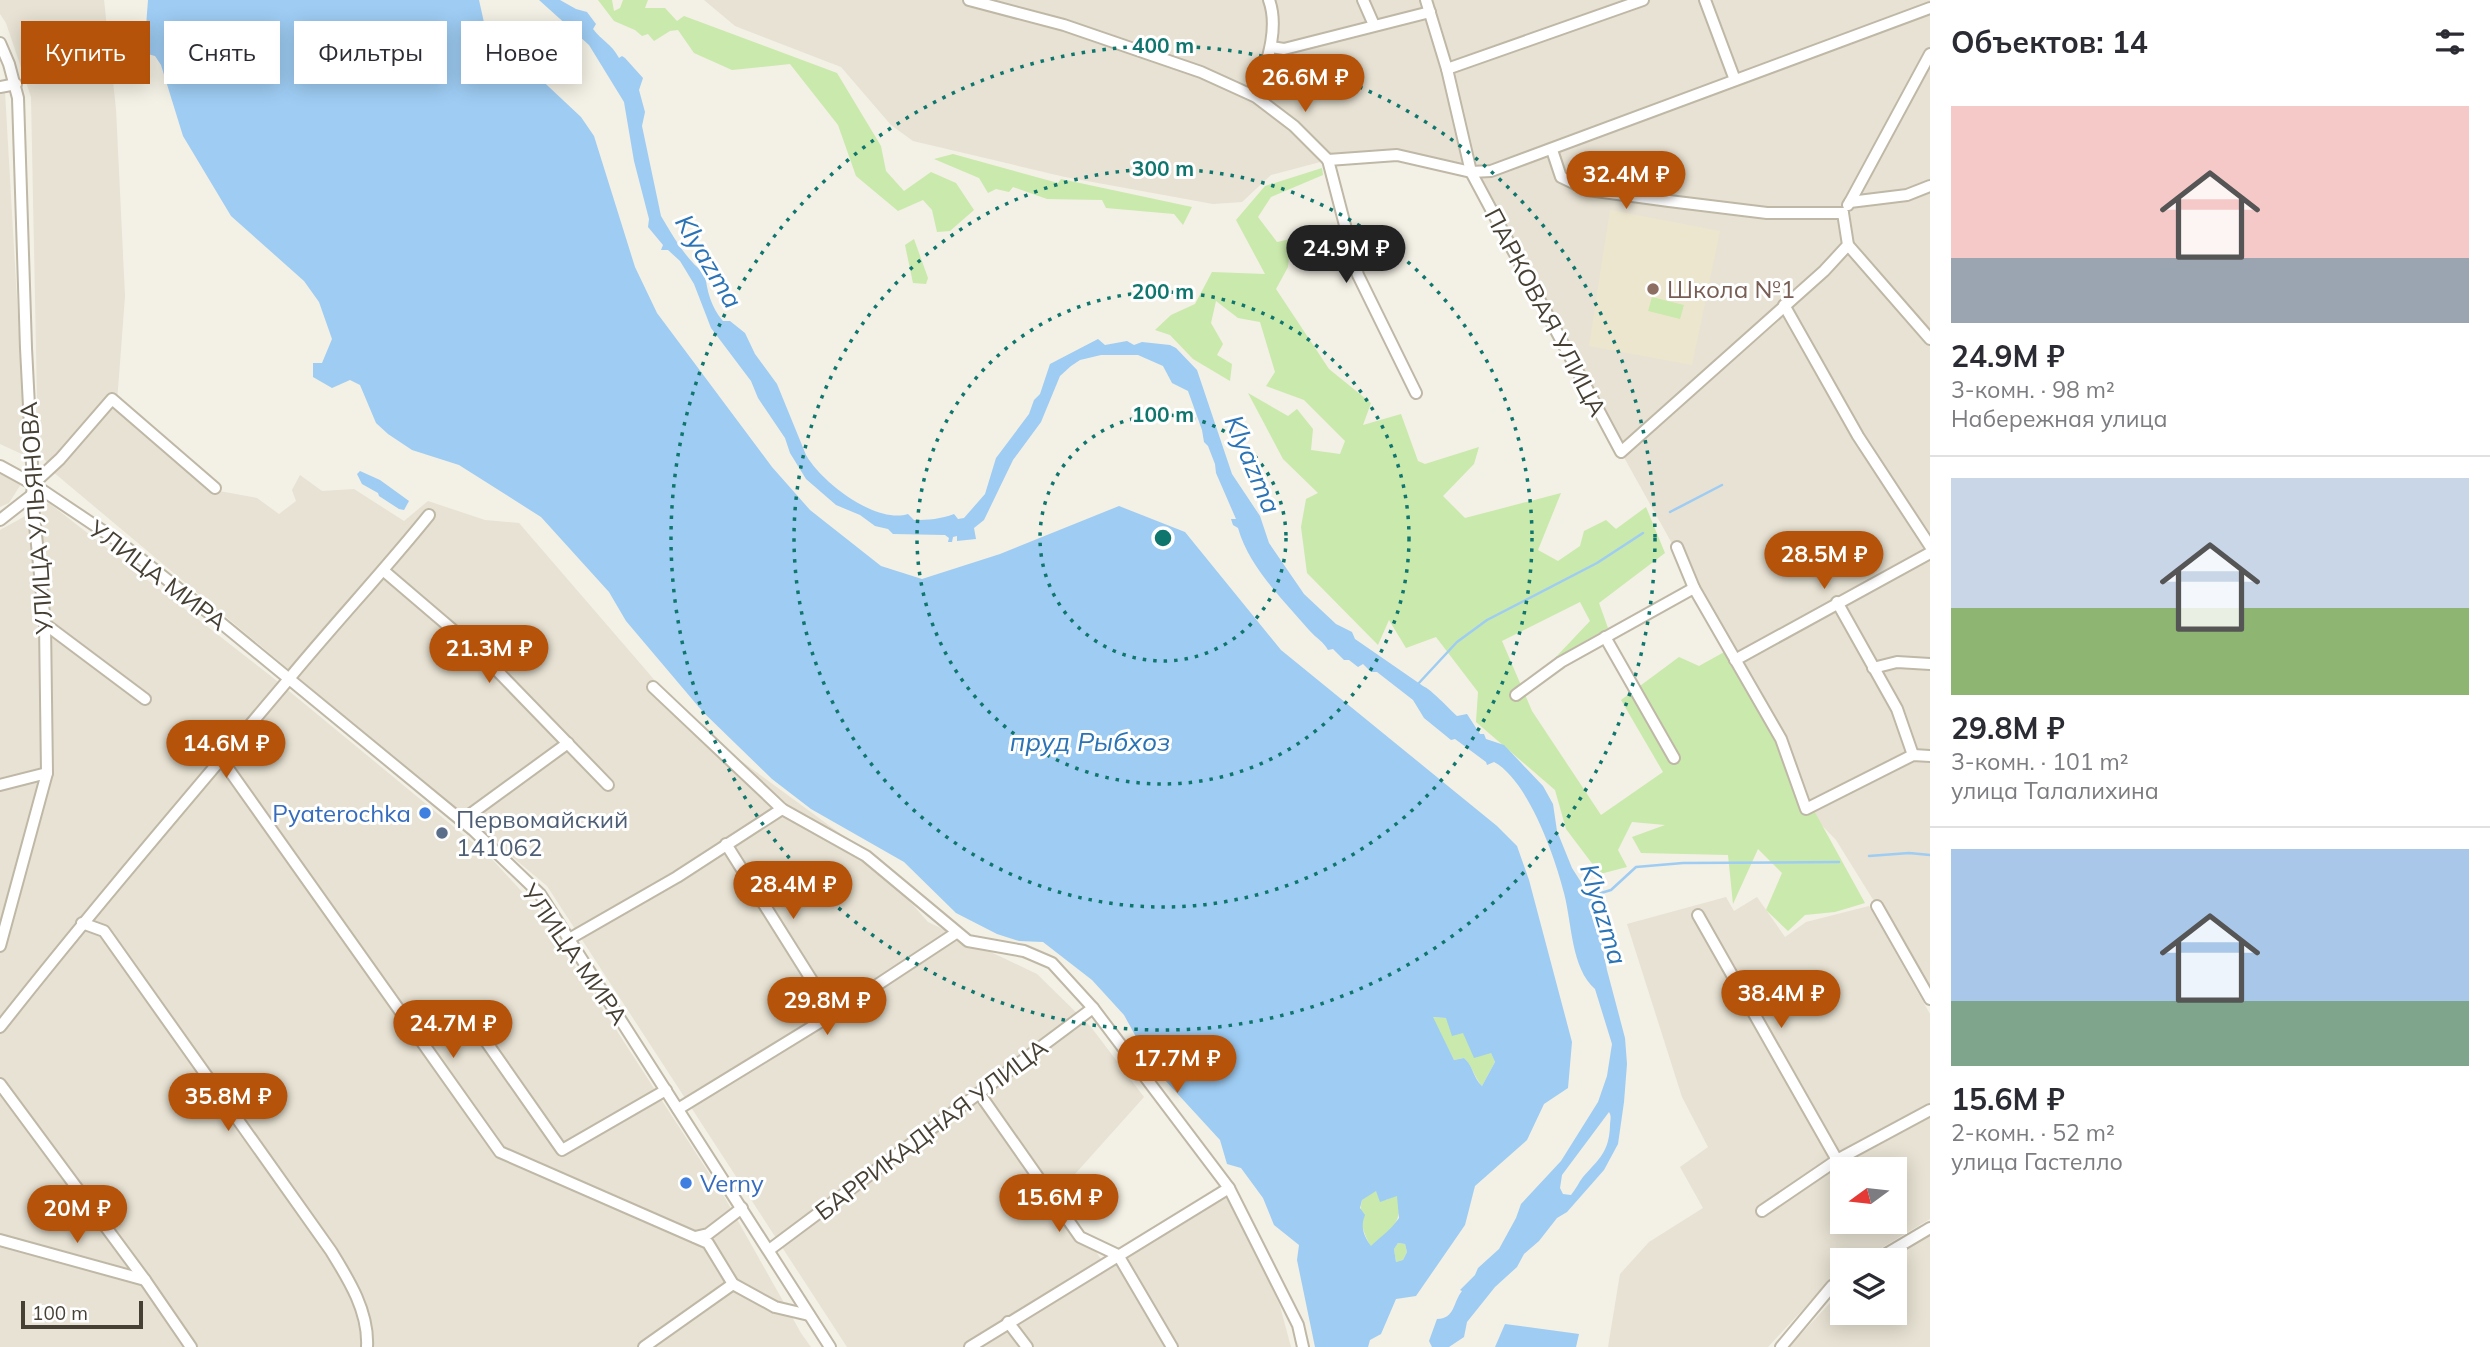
<!DOCTYPE html>
<html lang="ru">
<meta charset="utf-8">
<style>
body{margin:0;font-family:Mulish,sans-serif;background:#f2f2f3;color:#2b2b33;height:100vh;display:flex;flex-direction:column;font-size:26px;white-space:nowrap}
*{box-sizing:border-box;margin:0}
p{font-size:23px;color:#7c7c81}
.icon{flex:none;width:38px;height:38px;fill:none;stroke:currentColor;stroke-width:2;stroke-linecap:round;stroke-linejoin:round}
.map{position:relative;flex:1;overflow:hidden}
.sheet{display:flex;flex-direction:column;background:#fff;width:560px}
.sheet>*{flex:none}
.banner{position:absolute;left:21px;top:21px;width:665px;height:63px;display:flex;gap:14px}
.needle{width:46px;rotate:255deg}
.buttons{position:absolute;left:1830px;top:1157px;display:grid;gap:14px}
.buttons a{display:grid;place-items:center;width:77px;height:77px;border-radius:0px;background:#fff;box-shadow:0 4px 18px #0003;font-size:35px}
.scale{position:absolute;left:21px;bottom:18px;width:122px;box-sizing:border-box;padding-left:7px;border:4px solid #464034;border-top:0;font-size:19px;line-height:24px;white-space:nowrap;color:#464034;-webkit-text-stroke:5px #fff;paint-order:stroke}
.price{position:absolute;translate:-50% -60px;padding:0 16px;border-radius:24px;background:#b45309;color:#fff;font-size:23px;line-height:46px;filter:drop-shadow(0 2px 4px #0008)}
.price::after{content:'';position:absolute;left:50%;top:42px;width:21px;height:16px;margin-left:-10px;background:inherit;clip-path:polygon(0 0,100% 0,50% 100%)}
.price.selected{background:#222;color:#fff}
ul{padding:0;list-style:none}
li{display:grid;align-content:center;gap:14px;height:371px;padding:0 21px}
li+li{border-top:2px solid #e1e1e2}
li span{display:grid;place-items:center;height:217px;border-radius:0px;color:#555}
li>.icon{margin-inline-start:auto}
span .icon{width:126px;height:126px;fill:#fffc;stroke-width:1}
li b{font-size:30px}
h2{display:flex;justify-content:space-between;align-items:center;height:84px;padding:0 21px;font-size:30px}
.chip{padding:0 24px;border-radius:0px;background:#fff;box-shadow:0 4px 18px #0003;font-size:24px;line-height:63px}
.chip.selected{background:#b45309;color:#fff}
main{display:flex;flex:1;min-height:0}
.map>svg:first-child{display:block}
.residential{fill:#e7e2d3;fill-rule:evenodd}
.education{fill:#ede6ce}
.green{fill:#cae9ac}
.water{fill:#9eccf3;fill-rule:evenodd}
.lines{fill:none;stroke-linecap:round;stroke-linejoin:round}
.stream{stroke:#9eccf3;stroke-width:2.5}
.minor-casing{stroke:#bfb8a7;stroke-width:14}
.minor{stroke:#fff;stroke-width:10}
.ring{fill:none;stroke:#0f766e;stroke-width:3.5;stroke-dasharray:3.5 7}
.education-dot{fill:#8d6e63;stroke:#fff;stroke-width:2.5}
.shop-dot{fill:#3f7fe0;stroke:#fff;stroke-width:2.5}
.service-dot{fill:#5c6f8a;stroke:#fff;stroke-width:2.5}
.labels{text-anchor:middle;dominant-baseline:central;stroke-width:6;stroke-linejoin:round;paint-order:stroke}
.education-label{font-size:24px;fill:#785e54;stroke:#fff;text-anchor:start}
.street-label{font-size:24px;fill:#464034;stroke:#fff}
.shop-label{font-size:24px;fill:#366cbe;stroke:#fff;text-anchor:end}
.service-label{font-size:24px;fill:#4e5e75;stroke:#fff;text-anchor:start}
.water-label{font-size:26px;font-style:italic;fill:#2a73b6;stroke:#fff}
.centre{fill:#0f766e;stroke:#fff;stroke-width:3.5}
.ring-label{font-size:21px;text-anchor:middle;font-weight:bold;fill:#0f766e;stroke:#fff;stroke-width:6;stroke-linejoin:round;paint-order:stroke}
</style>
<main>
<div class="map">
<svg width="1930" height="1347" viewBox="0 0 1930 1347">
<rect width="100%" height="100%" fill="#f3f0e5"/>
<!-- residential -->
<g class="residential">
<path d="M0,0h104l12,109 9,187 -8,106 102,89 38,7 22,16 17,-13 -4,-11 8,-15 22,16 32,-2 50,32 24,-20 57,19 34,3 176,204 173,127 60,68 109,52 54,53 53,70 -86,96 50,77 122,-76 50,112 11,41h-444l-300,-461 -495,-415 -14,-22 -7,-352 -25,-74 -6,-9z"/>
<path d="M704,0h1226v999l-53,-93 -41,-66 -30,-31 -25,-70 -160,-287 -150,-280 -74,-17 -69,5 -57,15 -29,27 -29,2 -148,-27 -152,-36 -22,-16 -50,-58 -106,-41z"/>
<path d="M5,92l21,364 -26,-12v-351z"/>
<path d="M0,474l21,10 -12,19 -9,4z"/>
<path d="M49,503l223,174 216,178 50,54 187,289 76,135 10,14h-811v-817z"/>
<path d="M1726,897l8,14 23,-14 28,40 21,-15 63,-16 61,108v205l-69,41h-18v12l-21,17 -54,58h-160l12,-73 29,-32 54,-34 -23,-41 28,-20 -26,-50 -55,-173zM1843,1169h52v53h-52z"/>
<path d="M1930,1235v112h-141l54,-58v23h52v-52h-5z"/>
</g>
<!-- education -->
<path class="education" d="M1610,210l110,21 -28,134 -103,-19z"/>
<!-- green -->
<g class="green">
<path d="M598,0h14l2,11 6,-3 3,-8h25l-3,8h20l12,13 7,-5 153,57 44,73 5,25 18,20 27,-19 25,11 18,27 -24,21 -13,1 -5,-22 -9,-10 -25,11 -42,-35 -18,-51 -48,-61 -58,6 -38,-17 -16,-23 -8,1 -16,10 -6,-7 -6,2 -7,-6 -21,-9z"/>
<path d="M953,154l105,29 3,-4 131,28 -9,18 -9,-11 -68,-6 -4,-8 -55,-1 -34,-12 -4,5 -13,-3 -8,4 -9,-15 -45,-19z"/>
<path d="M1322,168l1,7 -52,22 -13,20 19,25 14,-3 -3,28 -12,22 53,80 42,34 -8,22 38,-11 17,47 7,3 54,-17 -5,17 -31,32 22,22 96,-25 -23,57 20,11 22,-15 4,-15 22,-11 10,9 30,-22 19,46 -66,50 9,25 -53,30 35,-37 -10,-19 -78,39 30,70 69,104 62,-43 -42,-72 58,-43 20,9 27,-15 139,252 -30,9 -30,3 -17,16 -22,-21 16,-37 -24,-24 -25,55 -5,-49 -87,-2 -9,-16 33,-12 -33,-3 -14,28 9,17 -27,7 -34,-45 -11,-39 -79,-68 2,-30 -42,-55 -30,11 -17,-28 -11,25 -71,-72 -6,-46 5,-28 12,-6 -35,-34 -35,-66 40,23 9,-7 16,20 -2,21 29,4 5,-13 -41,-41 -38,-14 9,-14 -15,-50 -22,-4 -22,-17 -5,22 12,21 -6,11 15,9 -2,17 -37,-22 -23,-24 -15,-5 16,-15 24,-11 17,-32 53,2 -29,-54 29,-34z"/>
<path d="M914,239l14,39 -2,6 -13,-1 -8,-38z"/>
<path d="M1652,297l32,8 -4,14 -32,-8z"/>
<path d="M1432,1017l14,1 45,35 4,9 -13,24c-8,-9 -10,-21 -18,-28l-10,2z"/>
<path d="M1376,1190l10,10 11,-5c9,24 -8,39 -26,52 -8,-14 -13,-31 -9,-47z"/>
<path d="M1398,1243l7,1 2,8 -4,8 -7,2 -2,-13z"/>
</g>
<!-- water -->
<g class="water">
<path d="M148,0h331l6,27 96,90 13,19 41,131 22,46 115,154 38,43 71,56 41,13 78,-25 119,-48 66,26 96,118 216,176 20,20 12,34 43,162 -4,46 -24,16 -17,36 -52,46 -10,39 -49,71 -20,3 -15,35 -11,6 -2,7h-53l-18,-87 2,-15 -25,-20 -11,-27 -22,-30 -14,-4 -7,-24 -68,-74 -28,-51 -32,-35 -49,-38 -24,-1 -22,-7 -41,-21 -52,-51 -93,-53 -39,-30 -69,-67 -77,-91 -17,-29 -68,-75 -82,-52 -47,-15 -24,-16 -12,-11 -16,-38 -10,-5 -18,8 -19,-11v-14h9l10,-24 -13,-37 -15,-21 -73,-65 -48,-80 -22,-71 -6,-9 -11,-3zM1433,1017l13,1 6,18 11,-3 11,25 17,-5 4,9 -13,24c-9,-8 -9,-21 -18,-28l-10,2zM1376,1191l4,11 17,-6 2,22c-9,13 -18,18 -28,28 -7,-10 -11,-19 -6,-31l-5,-7 2,-8zM1398,1243l7,1 2,8 -4,8 -7,2 -2,-13z"/>
<path d="M539,0h21l16,9 11,3 9,12 -3,5c9,12 18,14 26,29l3,-2 3,2 18,20 -4,12 6,22 -3,14 19,90c13,22 24,42 44,58 2,17 6,33 18,47h7l15,12 10,21 22,30 29,71c16,28 70,69 102,59l6,6c15,0 27,-1 40,-6l4,5 6,-1 21,-24 11,-36 33,-44 5,-14 6,-6 10,-30 48,-25 7,6 22,-4 7,4 8,-3 28,3 6,3 21,22 35,104 28,42 9,27 35,51 32,30 16,8 3,7 68,47c9,4 24,21 34,30l10,-2 13,20h4l2,5 18,6 39,41 10,18 4,27 15,37 14,22 6,5 15,75 18,68 2,26 -3,38 -6,42 -14,26 -37,42 -10,6 -18,23 -15,13 -7,13 -22,20 -28,35 -3,15 -15,10h-17l-3,-6 8,-22c18,0 16,-17 25,-28l-2,-1 15,-15 3,-7 21,-19 17,-31 5,-14 40,-43 37,-59 9,-26 5,-32 -17,-55c-24,-21 -23,-66 -31,-96 -9,-36 -36,-113 -70,-131l-7,3 -1,-3 -31,-23 -4,1 -27,-22 -11,-18 -36,-28h-6l-8,-8 -5,3 -9,-7h-5l-11,-11 -5,1c-4,-8 -12,-12 -19,-20 -26,-30 -60,-63 -71,-102l-5,-3 -2,-6h5l-20,-46 -1,-9 -7,-18 -4,-4 -2,-12 -14,-39 -16,-8 -9,-17 -25,-11h-37l-21,5 -9,6 -11,10 -19,46 -28,38 -29,60 -10,8 2,11 -19,2v-5l-4,1 -1,5h-4l1,-4 -4,-3 -52,-1 -5,-5 -13,-3 -15,-11 -24,-10 -30,-26 -16,-26 -5,-15 -27,-40 -7,-17 -40,-53 -17,-44 -14,-23 -12,-11h-7l2,-5 -15,-18 1,-8 -15,-58 -10,-59 -35,-57zM1609,1112c3,5 1,7 1,14 -1,26 -11,33 -27,51 -4,5 -7,12 -12,18l-8,-1 -3,-6 2,-13z"/>
<path d="M360,471l20,9 29,21 -5,9 -5,-1 -20,-13 -1,-3 -16,-9 -5,-10z"/>
<path d="M1505,1324l74,10 -3,13h-81z"/>
</g>
<g class="lines">
<!-- stream -->
<g class="stream">
<path d="M1670,512l52,-27"/>
<path d="M1418,684l39,-42 30,-22 110,-57 46,-30"/>
<path d="M1869,856l40,-3 21,2"/>
<path d="M1591,896l20,-6 25,-23 47,-4 156,-1"/>
</g>
<defs>
<g id="minor">
<path d="M969,0l95,25 137,47 55,25 38,29 34,34"/>
<path d="M1363,0l11,25"/>
<path d="M1426,0l21,69 24,103 150,280 203,-181 24,-26 -5,-32"/>
<path d="M1705,0l30,80"/>
<path d="M0,43l9,21 9,34 8,250 7,136 -1,11 13,129 2,149 -47,173"/>
<path d="M1271,47l13,2 146,-37"/>
<path d="M1447,69l196,-69"/>
<path d="M0,87l16,-3"/>
<path d="M1256,97c9,-30 24,-67 13,-97"/>
<path d="M1552,150l9,27 27,13 81,11 98,12h76"/>
<path d="M1328,160l69,-5 74,17 20,-1 439,-163"/>
<path d="M1328,160l30,115 58,118"/>
<path d="M1850,202l80,-148"/>
<path d="M1848,205l2,-3 57,-7 23,-9"/>
<path d="M1848,245l82,94"/>
<path d="M1784,305l74,131 72,110"/>
<path d="M0,466l33,18 85,57 80,63 275,226 67,64 290,453"/>
<path d="M33,484l27,-25 52,-60 103,89"/>
<path d="M0,520l32,-25"/>
<path d="M1677,547l17,41 87,151 25,70 107,-54 17,1"/>
<path d="M384,571l96,82 128,132"/>
<path d="M1837,602l60,107 16,46"/>
<path d="M45,624l100,75"/>
<path d="M1605,637l69,121"/>
<path d="M1735,660l195,-107"/>
<path d="M1873,668l24,-6 33,2"/>
<path d="M653,687l129,122 84,47 102,85 56,10 28,12 41,45 136,180 69,137 5,22"/>
<path d="M1516,695l45,-33 133,-74"/>
<path d="M222,760l278,392 208,91 25,41 42,23 34,8"/>
<path d="M0,785l47,-12"/>
<path d="M461,821l107,-78"/>
<path d="M726,844l107,170"/>
<path d="M1877,906l53,93"/>
<path d="M1698,915l139,245"/>
<path d="M82,923l22,8 227,320c18,29 38,61 36,96"/>
<path d="M569,939l108,-62 105,-68"/>
<path d="M0,1027c93,-118 191,-232 288,-347 46,-56 96,-109 141,-165"/>
<path d="M485,1040l77,110 104,-60"/>
<path d="M0,1084l145,196 46,67"/>
<path d="M979,1093l101,144 38,18 54,92"/>
<path d="M678,1109l155,-95 123,-81"/>
<path d="M1762,1211l75,-51 93,-50"/>
<path d="M695,1237l13,-3 34,-26"/>
<path d="M0,1240l145,40"/>
<path d="M769,1250l324,-242"/>
<path d="M1876,1260l54,-32"/>
<path d="M1008,1322l19,25"/>
<path d="M644,1347l89,-63"/>
<path d="M970,1347l259,-159"/>
<path d="M1781,1347l51,-61 11,-7"/>
</g>
</defs>
<!-- minor casing -->
<use href="#minor" class="minor-casing"/>
<!-- minor -->
<use href="#minor" class="minor"/>
</g>
<!-- distance rings -->
<g class="ring">
<circle cx="1163" cy="538" r="123"/>
<circle cx="1163" cy="538" r="246"/>
<circle cx="1163" cy="538" r="369"/>
<circle cx="1163" cy="538" r="492"/>
</g>
<!-- markers -->
<circle class="education-dot" cx="1653" cy="289" r="7"/>
<g class="shop-dot">
<circle cx="425" cy="813" r="7"/>
<circle cx="686" cy="1183" r="7"/>
</g>
<circle class="service-dot" cx="442" cy="833" r="7"/>
<g class="labels">
<!-- education labels -->
<g class="education-label">
<text x="1667" y="289">Школа №1</text>
</g>
<!-- street labels -->
<g class="street-label">
<text transform="translate(1546 312) rotate(62)">ПАРКОВАЯ УЛИЦА</text>
<text transform="translate(36 518) rotate(-94)">УЛИЦА УЛЬЯНОВА</text>
<text transform="translate(158 575) rotate(37)">УЛИЦА МИРА</text>
<text transform="translate(575 954) rotate(55)">УЛИЦА МИРА</text>
<text transform="translate(931 1129) rotate(-37)">БАРРИКАДНАЯ УЛИЦА</text>
</g>
<!-- shop labels -->
<g class="shop-label">
<text x="411" y="813">Pyaterochka</text>
<text x="700" y="1183" text-anchor="start">Verny</text>
</g>
<!-- service labels -->
<g class="service-label">
<text x="456" y="819">Первомайский<tspan x="456" dy="28">141062</tspan></text>
</g>
<!-- water labels -->
<g class="water-label">
<text transform="translate(709 261) rotate(59)">Klyazma</text>
<text transform="translate(1253 464) rotate(67)">Klyazma</text>
<text x="1090" y="741">пруд Рыбхоз</text>
<text transform="translate(1604 914) rotate(73)">Klyazma</text>
</g>
</g>
<circle cx="1163" cy="538" r="10" class="centre"/>
<g class="ring-label">
<text x="1163" y="53">400 m</text>
<text x="1163" y="176">300 m</text>
<text x="1163" y="299">200 m</text>
<text x="1163" y="422">100 m</text>
</g>
</svg>
<div class="buttons">
<a><svg class="needle" viewBox="-14 -14 28 28"><path d="M0-13l5 13h-10z" fill="#e53935"/><path d="M0 13l5-13h-10z" fill="#7c7c81"/></svg></a>
<a><svg class="icon" aria-label="layers" viewBox="0 0 24 24"><path d="M12 4l9 5-9 5-9-5zM3 14l9 5 9-5"/></svg></a>
</div>
<div class="scale">100 m</div>
<b class="price" style="left:1305px;top:114px">26.6M ₽</b>
<b class="price" style="left:1626px;top:211px">32.4M ₽</b>
<b class="price selected" style="left:1346px;top:285px">24.9M ₽</b>
<b class="price" style="left:1824px;top:591px">28.5M ₽</b>
<b class="price" style="left:489px;top:685px">21.3M ₽</b>
<b class="price" style="left:226px;top:780px">14.6M ₽</b>
<b class="price" style="left:793px;top:921px">28.4M ₽</b>
<b class="price" style="left:1781px;top:1030px">38.4M ₽</b>
<b class="price" style="left:827px;top:1037px">29.8M ₽</b>
<b class="price" style="left:453px;top:1060px">24.7M ₽</b>
<b class="price" style="left:1177px;top:1095px">17.7M ₽</b>
<b class="price" style="left:228px;top:1133px">35.8M ₽</b>
<b class="price" style="left:1059px;top:1234px">15.6M ₽</b>
<b class="price" style="left:77px;top:1245px">20M ₽</b>
<div class="banner">
<a class="chip selected">Купить</a>
<a class="chip">Снять</a>
<a class="chip">Фильтры</a>
<a class="chip">Новое</a>
</div>
</div>
<section class="sheet">
<h2>Объектов: 14<svg class="icon" aria-label="filters" viewBox="0 0 24 24"><path d="M4 7h16M4 17h16"/><circle cx="9" cy="7" r="2"/><circle cx="15" cy="17" r="2"/></svg></h2>
<ul>
<li><span style="background:linear-gradient(#f6c9c9 70%,#9aa5b1 0)"><svg class="icon" aria-label="home" viewBox="0 0 24 24"><path d="M3 11l9-7 9 7M6 9v11h12V9"/></svg></span><div><b>24.9M ₽</b><p>3-комн. · 98 m²</p><p>Набережная улица</p></div></li>
<li><span style="background:linear-gradient(#c9d6e8 60%,#8fb573 0)"><svg class="icon" aria-label="home" viewBox="0 0 24 24"><path d="M3 11l9-7 9 7M6 9v11h12V9"/></svg></span><div><b>29.8M ₽</b><p>3-комн. · 101 m²</p><p>улица Талалихина</p></div></li>
<li><span style="background:linear-gradient(#a9c7e8 70%,#7fa58c 0)"><svg class="icon" aria-label="home" viewBox="0 0 24 24"><path d="M3 11l9-7 9 7M6 9v11h12V9"/></svg></span><div><b>15.6M ₽</b><p>2-комн. · 52 m²</p><p>улица Гастелло</p></div></li>
</ul>
</section>
</main>
